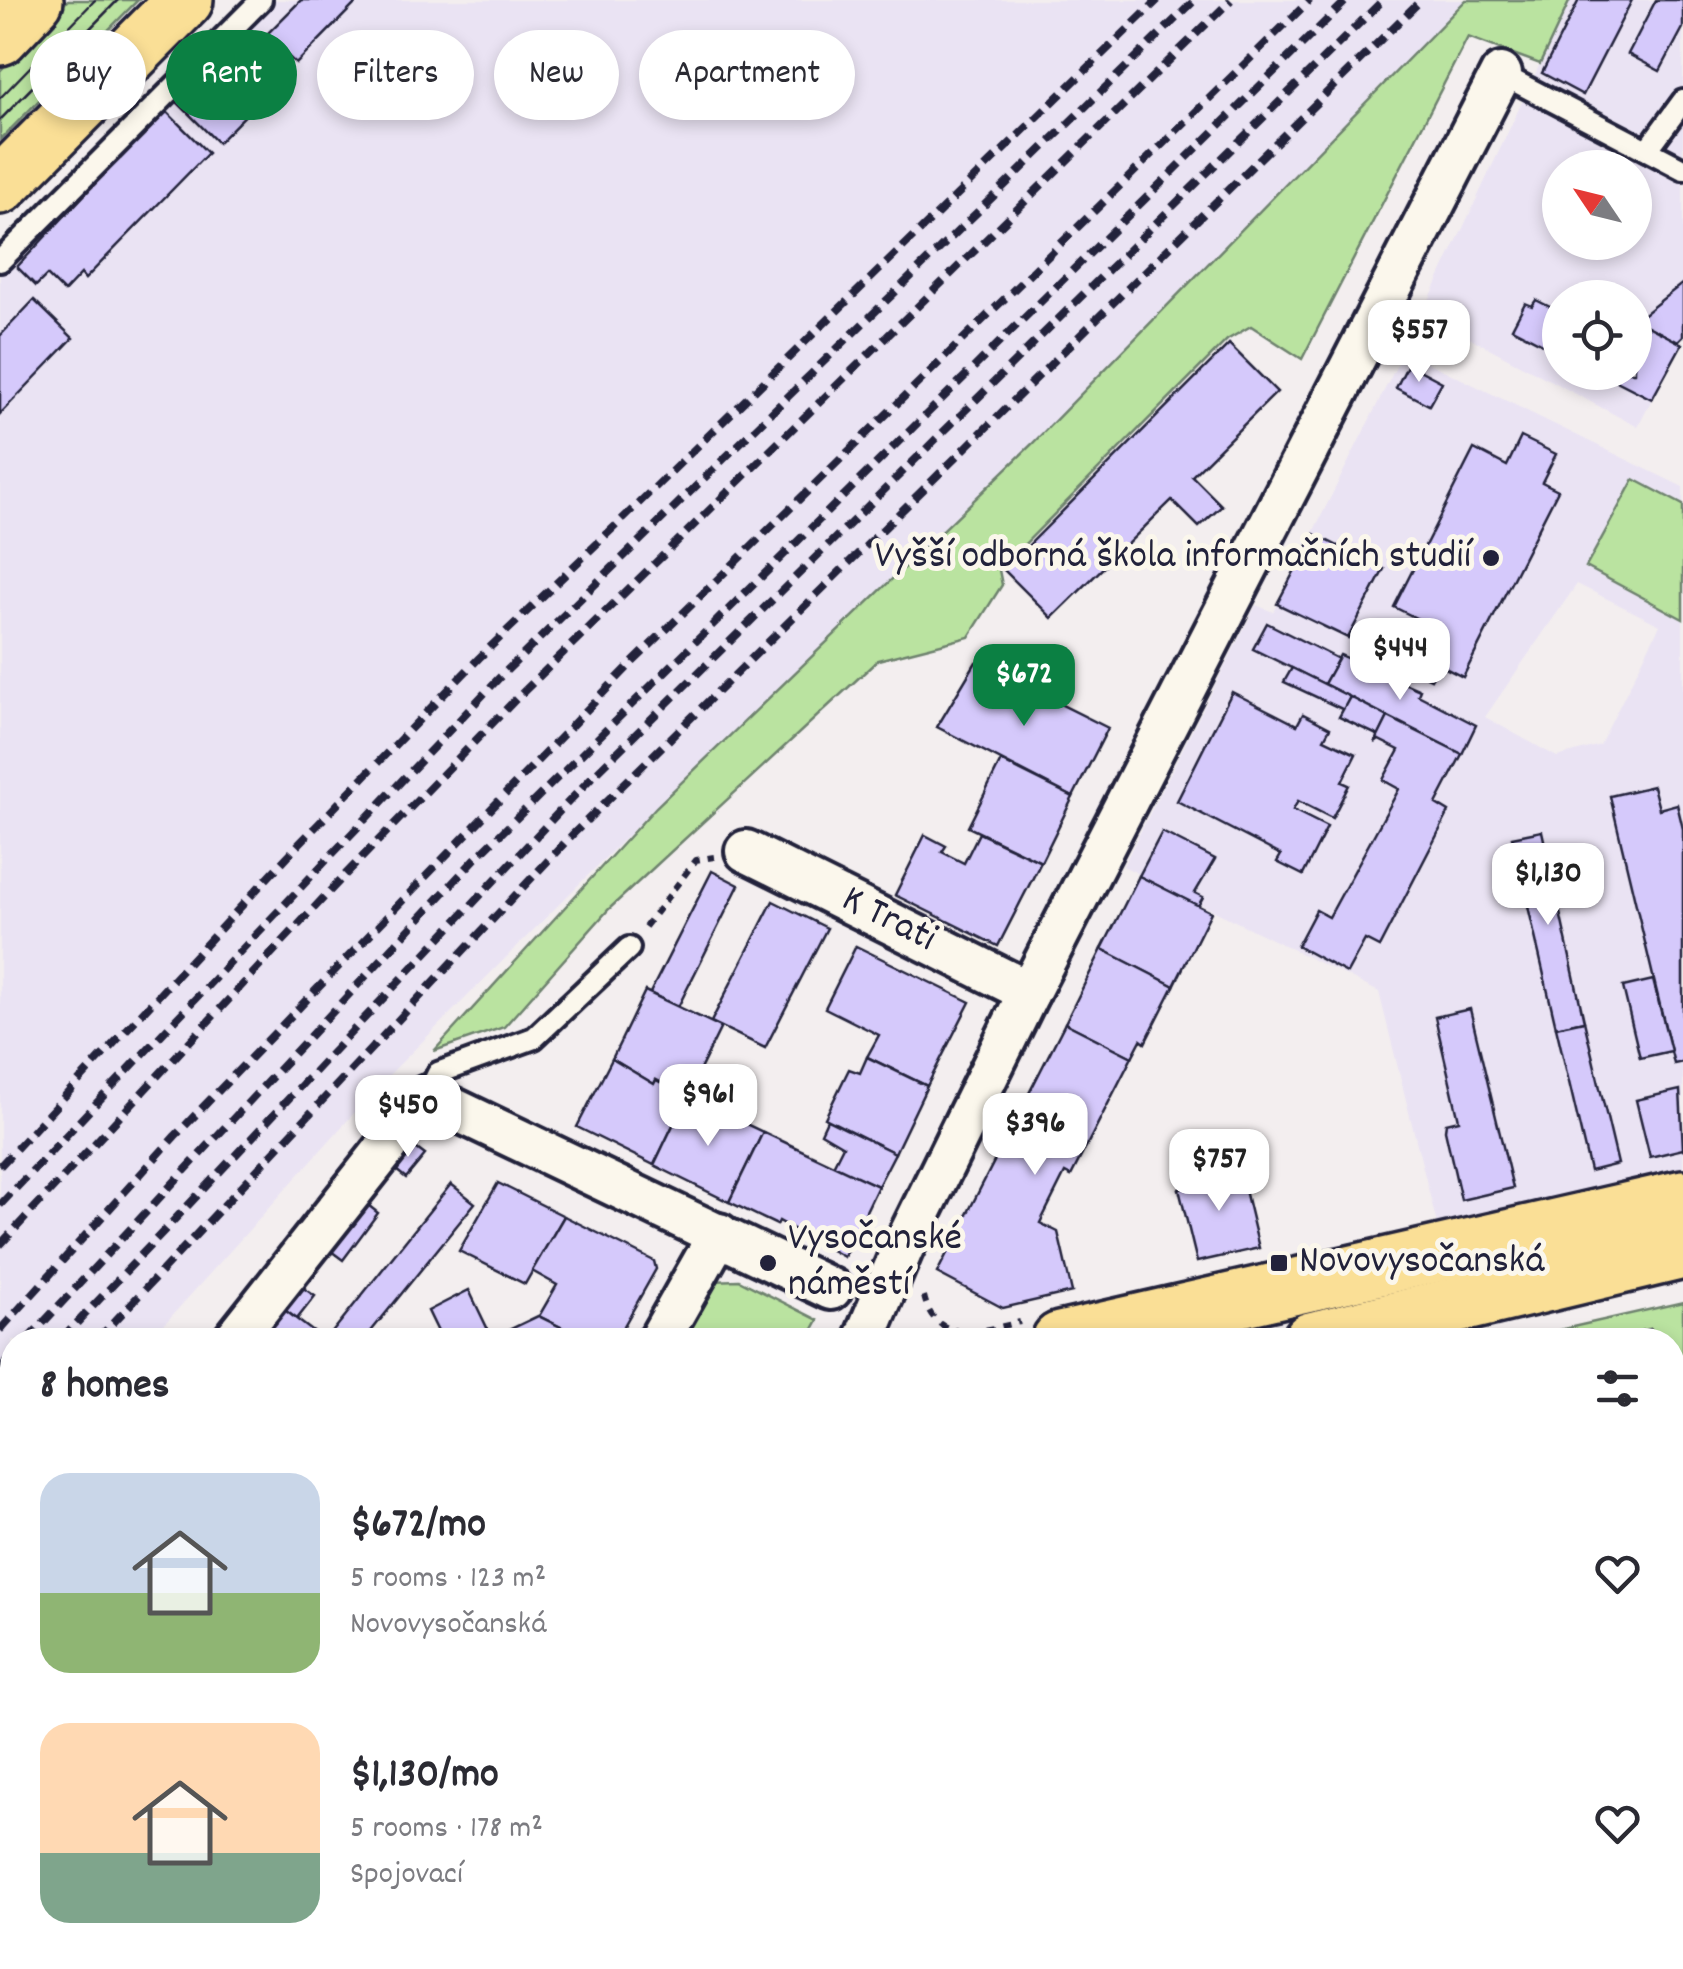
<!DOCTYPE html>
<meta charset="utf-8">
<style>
body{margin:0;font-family:Dekko,sans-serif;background:#f2f2f3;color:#2b2b33;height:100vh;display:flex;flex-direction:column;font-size:38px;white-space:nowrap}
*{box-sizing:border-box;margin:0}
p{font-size:32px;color:#7c7c81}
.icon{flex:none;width:55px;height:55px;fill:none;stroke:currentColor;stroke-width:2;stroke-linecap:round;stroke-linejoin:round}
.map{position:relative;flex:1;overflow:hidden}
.details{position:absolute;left:0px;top:1328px;width:1685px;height:642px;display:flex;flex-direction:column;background:#fff;border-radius:40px 40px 0 0;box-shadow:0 5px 15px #0003}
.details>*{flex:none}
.banner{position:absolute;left:30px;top:30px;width:1000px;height:90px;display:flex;gap:20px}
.needle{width:65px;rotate:305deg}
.tools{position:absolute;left:1542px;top:150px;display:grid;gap:20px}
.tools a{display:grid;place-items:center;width:110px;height:110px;border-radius:50%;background:#fff;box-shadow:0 5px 15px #0003;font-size:50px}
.price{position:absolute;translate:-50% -85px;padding:0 22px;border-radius:20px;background:#fff;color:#222;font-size:32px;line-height:65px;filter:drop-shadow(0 2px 5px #0008)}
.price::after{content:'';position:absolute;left:50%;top:60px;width:30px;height:22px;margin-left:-15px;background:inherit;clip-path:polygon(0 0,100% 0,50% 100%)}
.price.active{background:#0b8043;color:#fff}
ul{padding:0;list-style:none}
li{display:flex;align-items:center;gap:30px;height:250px;padding:0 40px}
li span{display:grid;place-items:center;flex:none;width:280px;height:200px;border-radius:30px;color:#555}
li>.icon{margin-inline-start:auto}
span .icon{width:120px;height:120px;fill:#fffc;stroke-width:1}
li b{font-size:42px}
h2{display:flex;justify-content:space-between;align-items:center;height:120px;padding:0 40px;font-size:42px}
.tag{padding:0 35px;border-radius:45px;background:#fff;box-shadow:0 5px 15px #0003;font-size:35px;line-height:90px}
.tag.active{background:#0b8043;color:#fff}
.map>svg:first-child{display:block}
.built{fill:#eae3f3;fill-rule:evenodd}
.green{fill:#bae3a0;stroke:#6e826e;stroke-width:2.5}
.building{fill:#d5c9fb;stroke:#22223b;stroke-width:2.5}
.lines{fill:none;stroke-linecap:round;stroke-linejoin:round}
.lane-casing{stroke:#22223b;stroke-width:28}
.street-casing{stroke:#22223b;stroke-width:48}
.secondary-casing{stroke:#22223b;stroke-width:62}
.primary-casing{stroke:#22223b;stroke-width:62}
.path{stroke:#22223b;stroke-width:6;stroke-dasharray:8 8;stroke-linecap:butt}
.lane{stroke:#fbf7ec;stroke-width:20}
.street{stroke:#fbf7ec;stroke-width:40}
.secondary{stroke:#fbf7ec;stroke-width:55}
.primary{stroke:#fadf96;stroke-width:55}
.tram{stroke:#22223b;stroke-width:2.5}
.rail{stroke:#22223b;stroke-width:8;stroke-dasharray:15 8;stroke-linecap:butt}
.poi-dot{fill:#22223b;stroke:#fbf7ec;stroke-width:4}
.labels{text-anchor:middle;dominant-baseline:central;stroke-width:10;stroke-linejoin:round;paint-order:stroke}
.poi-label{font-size:40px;fill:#22223b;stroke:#fbf7ec;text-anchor:start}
.street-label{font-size:40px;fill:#22223b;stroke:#fbf7ec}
</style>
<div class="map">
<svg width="1683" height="1969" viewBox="0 0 1683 1969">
<rect width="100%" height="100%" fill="#f3eeef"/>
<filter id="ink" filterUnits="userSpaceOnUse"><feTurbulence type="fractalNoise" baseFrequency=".01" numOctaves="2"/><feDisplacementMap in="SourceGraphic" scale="20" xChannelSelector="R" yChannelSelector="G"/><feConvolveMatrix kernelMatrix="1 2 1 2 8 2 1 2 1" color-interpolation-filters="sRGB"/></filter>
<g filter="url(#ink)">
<!-- built -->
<g class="built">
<path d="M246,0h1220l-434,444 -376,363 -273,274 -233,259h-138v153l-12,14v-1259z"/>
<path d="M1570,0h113v337l-45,90 -215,-114zM1560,168h75v74h-75zM1560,298h75v74h-75z"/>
<path d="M1404,351l279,136v684l-245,57 -59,-236 -256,-126 133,-261 17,7zM1577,584l83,41 -60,120 -43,12 -72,-40z"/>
<path d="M815,1958h509l1,1 -6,10h-500z"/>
</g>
<!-- green -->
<g class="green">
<path d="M68,0h70l-138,140v-69z"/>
<path d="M1466,0h104l-30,64 -72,-27 -166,322 -51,-33 -24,14 -228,230 3,15 -33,52 -91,23 -269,249 -105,118 -70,24 222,-244 376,-363z"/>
<path d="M1634,479l49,26v114l-97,-52z"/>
<path d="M739,1280l79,40 -11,20h-130l34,-59z"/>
<path d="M1683,1302v379l-10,22 -1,-306 11,-3 -5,-21 -5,1 -1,-34h-19l-3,-11 -45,11h-90z"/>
<path d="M1324,1958h235l-6,11h-234z"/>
</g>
<!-- building -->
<g class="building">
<path d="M301,0h58l-63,64 -30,-29z"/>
<path d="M1579,0h53l-49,95 -41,-22z"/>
<path d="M1656,0h27v28l-23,43 -32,-17z"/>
<path d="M258,48l27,27 -67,68 -42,-42 43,-43 15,14z"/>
<path d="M166,111l42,42 -123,126 -4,-5 -17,18 -17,-17 -11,11 -19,-19 71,-76 -4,-5 32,-33 5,5z"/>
<path d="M1683,283v54l-5,5 -42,-22z"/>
<path d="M34,300l39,38 -73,76v-78z"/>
<path d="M1536,300l24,12v41l-48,-25 13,-25 7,3z"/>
<path d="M1636,320l46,24 -30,55 -53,-27h36z"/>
<path d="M1229,344l48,48 -85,84 30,30 -23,21 -27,-27 -120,118 -48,-48z"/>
<path d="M1408,364l34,18 -13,23 -33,-17z"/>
<path d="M1521,437l35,17 -14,28 16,8 -95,187 -24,-12 -8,14 -25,-12 22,-43 -34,-17 80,-158 33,17z"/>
<path d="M1314,534l70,35 -36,69 -71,-34z"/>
<path d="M1267,623l71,36 -14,25 -71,-35z"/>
<path d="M1340,655l80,35 -2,5 58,30 -14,29 -138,-70z"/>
<path d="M976,662l132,66 -35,69 -136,-70z"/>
<path d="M1292,668l58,29 -6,13 -60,-28z"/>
<path d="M1232,692l65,33 6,-11 27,14 -6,11 32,15 -14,28 7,3 -17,33 -34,-17 -5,9 34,17 -24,48 -26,-13 4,-7 -104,-54z"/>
<path d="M1350,697l38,20 -9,19 -40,-19z"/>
<path d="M1388,717l74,37 -26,50 13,8 -70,135 -14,-7 -18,33 -50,-27 19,-36 13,7 70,-128 -16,-9 16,-30 -20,-10 -4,3z"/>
<path d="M1001,761l72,36 -32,65 -73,-35z"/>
<path d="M1653,786l6,23 18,-5 6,25v233l-9,2 -64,-268z"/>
<path d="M1542,831l42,190 -28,6 -44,-190z"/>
<path d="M1162,832l53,27 -20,34 8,4 -5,9 -59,-30z"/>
<path d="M979,833l62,29 -43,84 -103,-51 30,-60 21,11 -4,6 22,11z"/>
<path d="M712,871l27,14 -61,122 -28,-14z"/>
<path d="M1139,876l72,36 -37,74 -72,-37z"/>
<path d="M773,901l54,27 -62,120 -54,-26z"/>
<path d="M856,946l114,56 -43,84 -60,-29 12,-22 -54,-27z"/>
<path d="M1102,949l72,37 -29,57 -4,-3 -9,17 -67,-34z"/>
<path d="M1653,980l18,71 -31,7 -17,-71z"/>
<path d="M645,991l76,36 -34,69 -31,-16 -2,4 -42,-25z"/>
<path d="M1470,1009l43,179 -52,12 -16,-70 1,-7 13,-3 -24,-103z"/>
<path d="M1584,1021l34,143 -28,7 -34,-144z"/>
<path d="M1065,1023l67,34 -61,119 -6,-3 -25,50 18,9 14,60 -69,16 -66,-35z"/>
<path d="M867,1057l60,29 -32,67 -70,-35 24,-49 11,4z"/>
<path d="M612,1059l42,25 2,-4 31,16 -33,69 -77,-38z"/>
<path d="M1680,1090l3,59 -33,8 -14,-57z"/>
<path d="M687,1096l76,36 -34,70 -75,-37z"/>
<path d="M827,1120l68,33 -17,33 -45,-20 10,-20 -22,-13z"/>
<path d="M763,1132l115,54 -34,71 -65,-36 -2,4 -48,-23z"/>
<path d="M409,1143l16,12 -19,23 -15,-12z"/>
<path d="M1220,1163l1,6 18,-4 20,83 -62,14 -18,-73 14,-3 -3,-10 21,-4 -1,-7z"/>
<path d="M498,1183l66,33 -39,68 -66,-33z"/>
<path d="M451,1184l24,19 -111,137h-38z"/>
<path d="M363,1201l15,12 -35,47 -16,-12z"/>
<path d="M564,1216l90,45 2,8 -40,71h-29l-48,-24 18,-31 -25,-14z"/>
<path d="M299,1285l16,11 -18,23 -15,-11z"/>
<path d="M469,1290l23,48 46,-22 49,24h-145l-14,-29z"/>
<path d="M278,1305l46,35h-74z"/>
<path d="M1651,1329l2,11h-48z"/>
<path d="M117,1958h67l5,11h-67z"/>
<path d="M278,1958h85l18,9 -102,2z"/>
<path d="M413,1958h90l-6,11h-90z"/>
<path d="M652,1958h63l-6,11h-34z"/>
<path d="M873,1958h85l-6,11h-71l-11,-5z"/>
<path d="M1006,1958h62l-6,11h-62z"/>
<path d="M1181,1958h36l21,9 -63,2z"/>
</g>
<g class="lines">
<defs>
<g id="lane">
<path d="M1501,74l182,95"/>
<path d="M1647,150l36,-49"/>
<path d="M0,261l261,-261"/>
<path d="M427,1096l11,-23 96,-35 95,-90"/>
<path d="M1672,1792l11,-19"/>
<path d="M738,1969l6,-11"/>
<path d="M1576,1969l7,-11"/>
</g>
<g id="street">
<path d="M746,851l283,141"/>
<path d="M234,1340l193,-244 404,193"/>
<path d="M659,1340l60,-106"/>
<path d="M864,1340l38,-90 127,-258 472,-918"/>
<path d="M0,1817l12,26"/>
<path d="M66,1958l6,11"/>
<path d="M788,1958l5,11"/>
</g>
<path id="secondary" d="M570,1969l6,-11"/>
<g id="primary">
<path d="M0,37l35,-37"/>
<path d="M0,186l185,-186"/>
<path d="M1060,1340l623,-142"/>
<path d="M1311,1340l372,-89"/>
<path d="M0,1712l12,-7"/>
<path d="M0,1775l12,-6"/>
</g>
</defs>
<!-- lane casing -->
<use href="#lane" class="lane-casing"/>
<!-- street casing -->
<use href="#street" class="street-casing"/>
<!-- secondary casing -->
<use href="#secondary" class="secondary-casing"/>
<!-- primary casing -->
<use href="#primary" class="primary-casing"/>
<!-- path -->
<g class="path">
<path d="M645,927l51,-67 18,-3"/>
<path d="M924,1296c11,50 59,35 96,26"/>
<path d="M1672,1506l11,-3"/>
<path d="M1672,1727l11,-20"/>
<path d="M629,1969l6,-11"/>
<path d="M1534,1969l6,-11"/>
</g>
<!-- lane -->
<use href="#lane" class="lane"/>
<!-- street -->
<use href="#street" class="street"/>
<!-- secondary -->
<use href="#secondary" class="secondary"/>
<!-- primary -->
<use href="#primary" class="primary"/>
<!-- tram -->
<g class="tram">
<path d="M0,98l95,-98"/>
<path d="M0,120l118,-120"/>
</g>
<!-- rail -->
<g class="rail">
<path d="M0,1166l298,-321 181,-187 679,-658"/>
<path d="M0,1205l499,-527 696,-678"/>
<path d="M0,1245l342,-367 171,-176 718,-702"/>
<path d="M0,1330l175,-194 458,-474 677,-662"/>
<path d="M27,1340l448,-481 872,-859"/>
<path d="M61,1340l530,-562 792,-778"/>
<path d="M97,1340l476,-506 848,-834"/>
<path d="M0,1369l12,-13"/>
<path d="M0,1408l12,-14"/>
<path d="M0,1448l12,-14"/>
</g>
</g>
</g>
<!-- markers -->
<g class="poi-dot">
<circle cx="1491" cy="558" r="10"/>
<circle cx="768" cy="1263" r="10"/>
<rect x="1269" y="1253" width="20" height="20" rx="5"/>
</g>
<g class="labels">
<!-- poi labels -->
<g class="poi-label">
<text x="1471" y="558" text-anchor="end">Vyšší odborná škola informačních studií</text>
<text x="788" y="1240">Vysočanské<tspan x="788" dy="46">náměstí</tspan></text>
<text x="1299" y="1263">Novovysočanská</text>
</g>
<!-- street labels -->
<g class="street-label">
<text transform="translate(888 921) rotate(27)">K Trati</text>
</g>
</g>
</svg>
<div class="tools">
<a><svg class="needle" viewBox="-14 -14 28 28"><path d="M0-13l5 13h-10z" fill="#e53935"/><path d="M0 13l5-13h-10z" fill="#7c7c81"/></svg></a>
<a><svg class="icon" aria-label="locate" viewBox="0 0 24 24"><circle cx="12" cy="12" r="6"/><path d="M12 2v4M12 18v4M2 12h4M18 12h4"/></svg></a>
</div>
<b class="price" style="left:1419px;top:385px">$557</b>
<b class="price" style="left:1400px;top:703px">$444</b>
<b class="price active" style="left:1024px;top:729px">$672</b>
<b class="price" style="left:1548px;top:928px">$1,130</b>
<b class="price" style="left:708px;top:1149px">$961</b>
<b class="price" style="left:408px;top:1160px">$450</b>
<b class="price" style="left:1035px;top:1178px">$396</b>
<b class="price" style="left:1219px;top:1214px">$757</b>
<div class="banner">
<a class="tag">Buy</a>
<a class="tag active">Rent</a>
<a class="tag">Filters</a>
<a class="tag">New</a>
<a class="tag">Apartment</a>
</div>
<section class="details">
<h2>8 homes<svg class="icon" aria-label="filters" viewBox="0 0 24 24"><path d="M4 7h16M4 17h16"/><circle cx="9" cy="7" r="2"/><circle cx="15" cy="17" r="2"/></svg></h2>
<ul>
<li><span style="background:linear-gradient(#c9d6e8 60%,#8fb573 0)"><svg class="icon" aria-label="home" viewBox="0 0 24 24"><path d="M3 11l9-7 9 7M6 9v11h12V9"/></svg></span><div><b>$672/mo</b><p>5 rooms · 123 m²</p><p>Novovysočanská</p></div><svg class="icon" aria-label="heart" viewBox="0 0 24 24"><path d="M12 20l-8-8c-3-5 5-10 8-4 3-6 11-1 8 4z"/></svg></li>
<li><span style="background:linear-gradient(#ffd9b3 65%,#7fa58c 0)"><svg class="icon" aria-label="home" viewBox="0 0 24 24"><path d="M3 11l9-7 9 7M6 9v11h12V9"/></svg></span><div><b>$1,130/mo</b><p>5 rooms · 178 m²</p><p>Spojovací</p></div><svg class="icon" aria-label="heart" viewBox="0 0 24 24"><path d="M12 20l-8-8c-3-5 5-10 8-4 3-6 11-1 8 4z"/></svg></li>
</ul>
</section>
</div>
